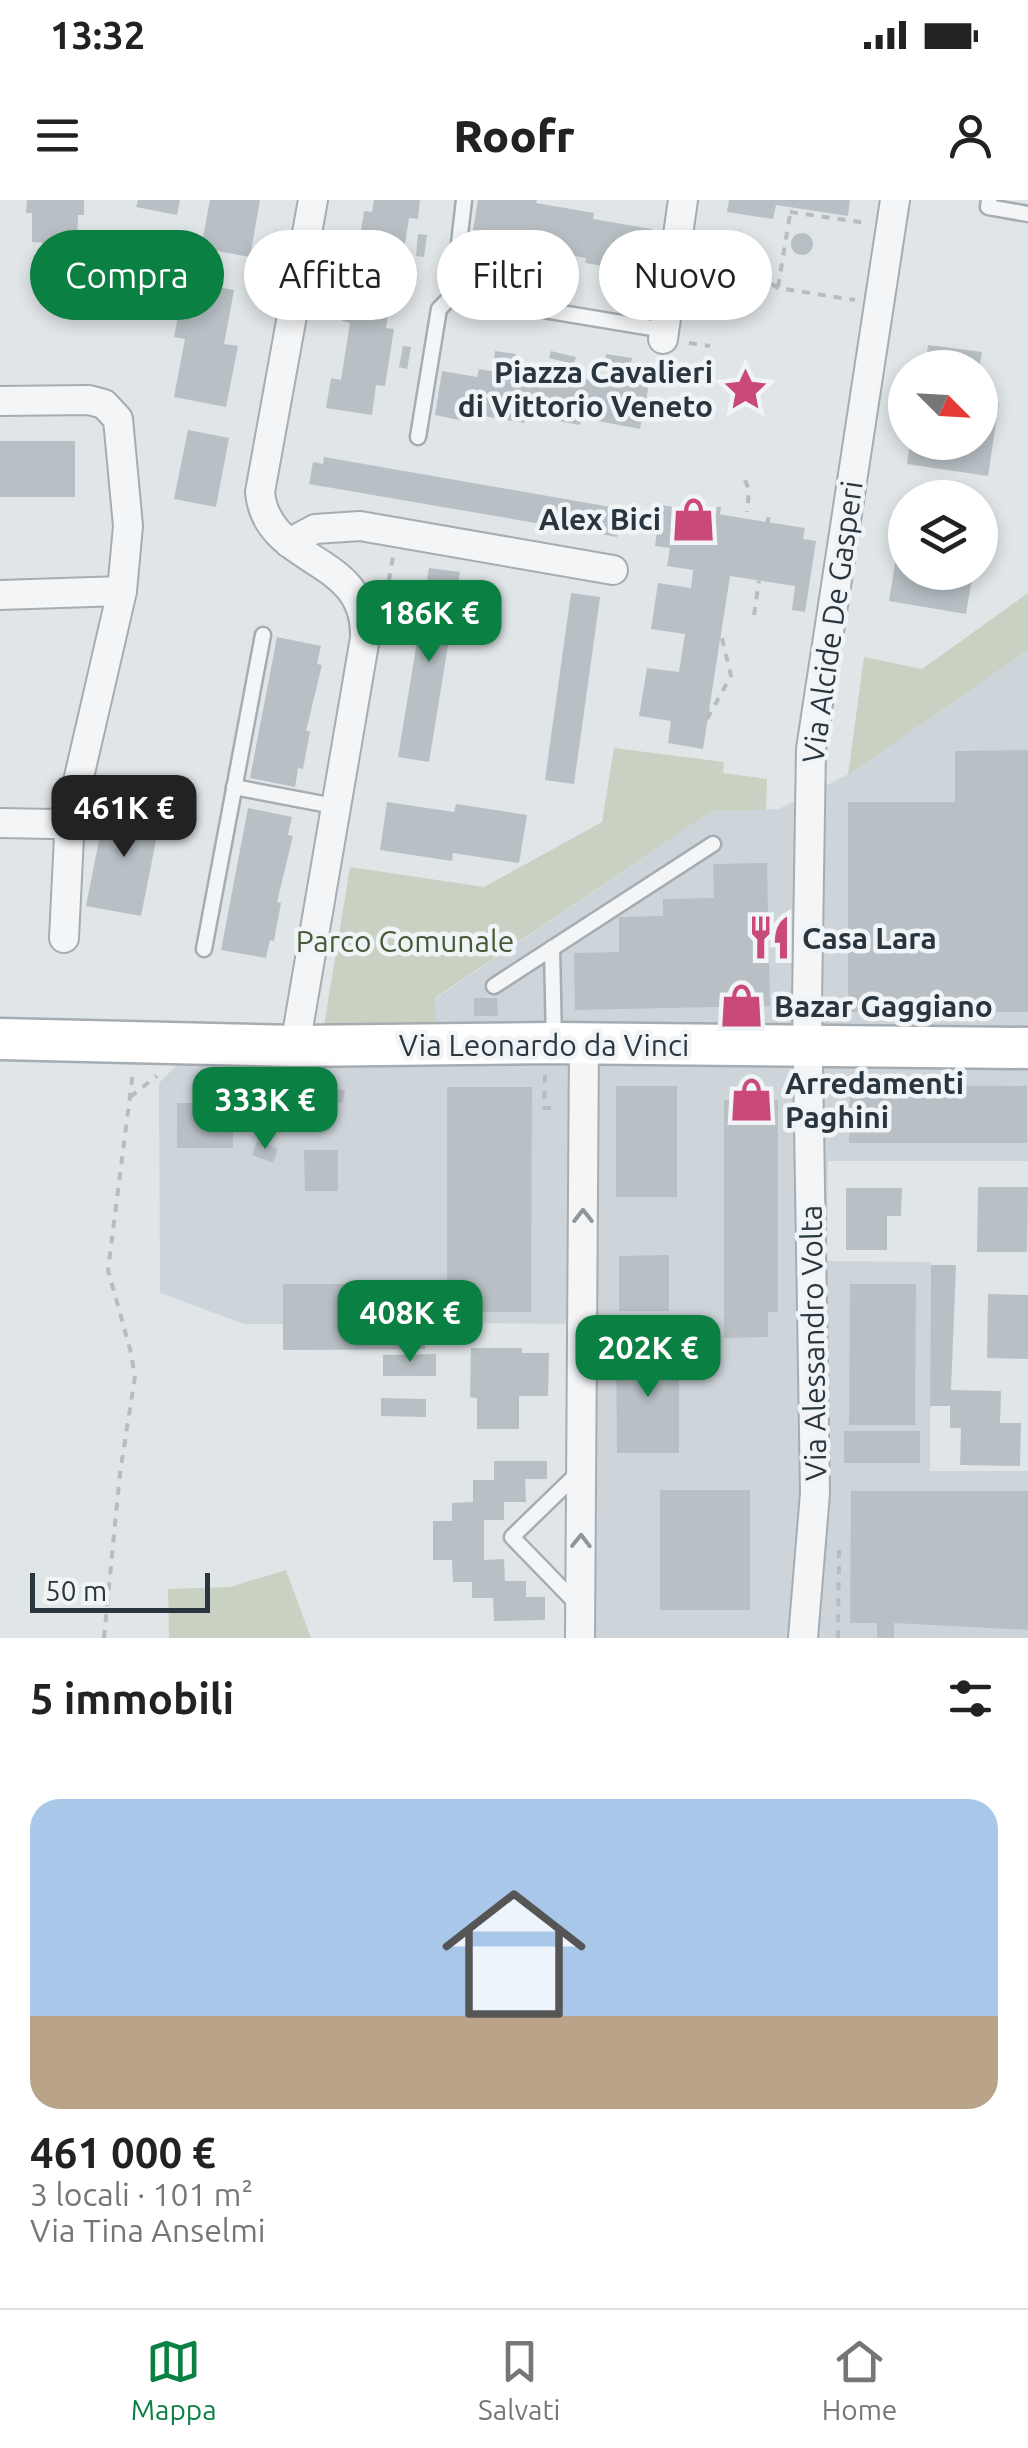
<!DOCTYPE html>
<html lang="it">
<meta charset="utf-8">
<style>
body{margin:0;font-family:Ubuntu,sans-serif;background:#f2f2f2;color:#222;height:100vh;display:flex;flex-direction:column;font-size:38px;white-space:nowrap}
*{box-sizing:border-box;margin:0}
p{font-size:32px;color:#767676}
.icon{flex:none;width:55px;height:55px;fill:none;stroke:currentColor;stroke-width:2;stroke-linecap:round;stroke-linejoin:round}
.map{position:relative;height:1438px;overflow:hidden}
.sheet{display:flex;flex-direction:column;background:#fff;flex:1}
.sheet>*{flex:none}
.guide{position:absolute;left:30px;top:30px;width:970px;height:90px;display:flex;gap:20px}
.needle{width:65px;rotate:114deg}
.controls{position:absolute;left:888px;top:150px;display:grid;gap:20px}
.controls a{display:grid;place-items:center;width:110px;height:110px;border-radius:50%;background:#fff;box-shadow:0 5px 15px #0003;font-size:50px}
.scale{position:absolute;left:30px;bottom:25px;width:180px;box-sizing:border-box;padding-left:10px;border:5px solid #29363f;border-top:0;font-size:28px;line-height:35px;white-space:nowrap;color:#29363f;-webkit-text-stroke:8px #f0f4f6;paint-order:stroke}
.price{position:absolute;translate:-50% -85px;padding:0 22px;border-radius:20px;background:#0b8043;color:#fff;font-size:32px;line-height:65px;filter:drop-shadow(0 2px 5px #0008)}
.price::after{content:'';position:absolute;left:50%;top:60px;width:30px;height:22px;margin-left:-15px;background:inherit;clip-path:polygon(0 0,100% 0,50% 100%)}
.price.current{background:#222;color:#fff}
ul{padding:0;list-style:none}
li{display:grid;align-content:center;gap:20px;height:530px;padding:0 30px}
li+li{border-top:2px solid #e0e0e0}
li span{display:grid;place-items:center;height:310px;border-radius:30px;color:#555}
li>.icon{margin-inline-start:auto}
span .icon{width:180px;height:180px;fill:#fffc;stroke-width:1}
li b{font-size:42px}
h2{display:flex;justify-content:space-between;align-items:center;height:120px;padding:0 30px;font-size:42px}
.tag{padding:0 35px;border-radius:45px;background:#fff;box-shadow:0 5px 15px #0003;font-size:35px;line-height:90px}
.tag.current{background:#0b8043;color:#fff}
.status{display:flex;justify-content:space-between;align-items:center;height:70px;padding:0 50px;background:#fff;direction:ltr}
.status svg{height:28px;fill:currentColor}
header{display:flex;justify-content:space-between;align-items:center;height:130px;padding:0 30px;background:#fff;font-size:45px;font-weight:800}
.dock{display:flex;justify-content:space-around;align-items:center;height:140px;border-top:2px solid #e0e0e0;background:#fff;font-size:28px;color:#767676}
.dock a{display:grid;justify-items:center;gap:5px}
.dock .current{color:#0b8043}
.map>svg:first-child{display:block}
.built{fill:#ced5da}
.green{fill:#c9d2c2}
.building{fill:#b8c0c5}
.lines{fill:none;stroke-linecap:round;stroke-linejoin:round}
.lane-casing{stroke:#a5adb2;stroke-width:19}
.street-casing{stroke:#a5adb2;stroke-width:32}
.secondary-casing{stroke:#a5adb2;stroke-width:45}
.path{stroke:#b6bcc0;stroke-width:4;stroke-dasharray:8 8;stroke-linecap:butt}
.lane{stroke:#f3f5f7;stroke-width:14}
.street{stroke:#f3f5f7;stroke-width:28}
.secondary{stroke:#fff;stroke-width:40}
.oneway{stroke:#8e969b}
.labels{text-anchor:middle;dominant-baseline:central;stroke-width:9;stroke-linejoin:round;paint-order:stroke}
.poi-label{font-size:30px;font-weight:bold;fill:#29363f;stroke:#f0f4f6;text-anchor:start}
.street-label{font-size:30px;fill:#29363f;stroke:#f0f4f6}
.park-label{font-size:30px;fill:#465a37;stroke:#f0f4f6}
</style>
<div class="status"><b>13:32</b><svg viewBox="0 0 49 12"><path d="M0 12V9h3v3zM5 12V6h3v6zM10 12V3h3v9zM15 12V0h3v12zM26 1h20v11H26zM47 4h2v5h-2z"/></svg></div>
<header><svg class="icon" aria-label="menu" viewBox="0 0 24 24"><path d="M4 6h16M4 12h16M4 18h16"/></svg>Roofr<svg class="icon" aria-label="person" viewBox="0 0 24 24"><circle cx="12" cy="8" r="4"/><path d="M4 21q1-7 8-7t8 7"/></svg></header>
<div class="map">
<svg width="1028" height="1438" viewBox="0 0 1028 1438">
<rect width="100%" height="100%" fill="#e0e5e8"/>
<!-- built -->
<path class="built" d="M1028,450v511h-200l-1,100 104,1 -1,209h98v167h-442l2,-314 -163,-1v26l-142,1v-26h-39l-84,-31 -1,-210 19,-19 256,-1 1,-64 277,-188 67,-2 68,-34z"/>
<!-- green -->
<g class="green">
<path d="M1028,393v57l-180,125 16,-118 58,12z"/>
<path d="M614,548l110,14 -1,11 44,6 -1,31 -54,1 -277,187 1,27 -112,1 26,-159 134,20 118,-65z"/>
<path d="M286,1370l25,68h-142l-1,-49 62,-2z"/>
</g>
<!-- building -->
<g class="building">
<path d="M27,0h57v15h-6l-1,29 -45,-2v-29h-6z"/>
<path d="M138,0h42l-3,15 -41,-8z"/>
<path d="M210,0h50l-10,57 -49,-9z"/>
<path d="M374,0h46l-2,19 -9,-1 -9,58 -6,-1 -8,53 8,1 -9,57 -9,-1 -4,30 -46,-7 5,-30 10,2 9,-57 -8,-2 8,-53 5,1 9,-58 8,1z"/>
<path d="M478,0h59l-1,3 58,10 -1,6 59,10 -8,44 -59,-10 1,-5 -58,-10 2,-8 -57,-10z"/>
<path d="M729,0h121l-2,16 -72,-11 -3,14 -46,-7z"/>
<circle cx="802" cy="44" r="11"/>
<path d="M418,34l9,1 -3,22 -8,-1z"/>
<path d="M681,57l18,2 -3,24 -17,-2z"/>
<path d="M185,81l49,9 -10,54 14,2 -12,61 -52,-10 11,-58 -11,-2z"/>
<path d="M928,145l54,7 -3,16 -53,-5z"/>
<path d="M403,146l8,1 -4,22 -8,-2z"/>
<path d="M495,151l21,3 -1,8 -21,-3z"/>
<path d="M551,151l25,6 -2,7 -25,-6z"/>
<path d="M606,154l26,4 -2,10 -25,-5z"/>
<path d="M479,169l54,9 1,-8 55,10 1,-6 59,11 -9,44 -58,-11 -2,7 -54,-10 -2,8 -53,-9 -2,8 -34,-7 7,-44 35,6z"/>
<path d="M980,200l19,3 -11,73 -81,-12 3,-22h70z"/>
<path d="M188,230l41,8 -13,69 -42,-8z"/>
<rect x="0" y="241" width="75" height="56"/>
<path d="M324,257l298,52 -5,28 -308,-53 4,-22 10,2z"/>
<path d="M661,305l144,23 -2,11 13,2 -11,71 -13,-2 3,-24 -65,-10 -27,173 -35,-6 3,-22 -32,-5 8,-48 32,4 6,-38 -34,-5 7,-46 33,5 2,-18 -26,-4 3,-18 -15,-2z"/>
<path d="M900,333l5,1v38h68l-7,42 -77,-13z"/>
<path d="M429,368l31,4 -31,190 -31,-5z"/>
<path d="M571,393l29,4 -26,187 -29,-4z"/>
<path d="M277,437l44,9 -4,18 5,1 -16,66h4l-7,38 -5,-1 -3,19 -45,-9z"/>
<path d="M1028,550v262h-180v-210h107v-51z"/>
<path d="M387,602l67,10 2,-8 71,11 -8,48 -66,-10 -1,8 -72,-11z"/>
<path d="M106,605l55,10 -20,101 -55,-10z"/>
<path d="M248,608l44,9 -4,18 5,1 -16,66 4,1 -7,38 -4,-1 -4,18 -45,-8z"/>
<path d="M767,663l3,143 -195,4 -1,-57 45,-1v-35l44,-1v-17l51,-1 -1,-34z"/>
<path d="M474,798h23l1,18h-24z"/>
<path d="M850,885l177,1v57h-178z"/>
<rect x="616" y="886" width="61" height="111"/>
<path d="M321,887l24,3 -2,13 -24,-3z"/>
<path d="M447,887h85l-1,225h-74v12h-19v-29h9z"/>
<path d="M724,900h54v212h-10v25l-44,1z"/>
<rect x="177" y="903" width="56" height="45"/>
<path d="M257,941l21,8 -5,14 -21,-8z"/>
<path d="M304,950h34v41h-33z"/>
<path d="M978,987h50l-1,65h-50z"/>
<path d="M846,988h56l-1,28h-14v34h-41z"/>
<path d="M669,1055v56h-50v-55z"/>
<path d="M931,1065h25l-5,125 50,1 -1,32h21l-1,43 -60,-1 1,-37h-11v-22h-20z"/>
<path d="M283,1084h142v65l-142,1z"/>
<path d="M850,1084h66l-1,141h-66z"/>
<path d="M988,1094l40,1v64l-41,-1z"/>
<path d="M616,1147h63v106h-62z"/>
<path d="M471,1148h51v5h27l-1,43h-29v33h-42v-31l-7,-1z"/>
<path d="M436,1154v22h-53v-21z"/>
<path d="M381,1198l45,1v18l-45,-1z"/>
<rect x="844" y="1231" width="76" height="32"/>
<path d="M494,1261h53v18h-22l1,23h-22v18h-20v40l20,-1 1,22h21v16h19v23l-51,1 -1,-23h-21v-16h-19l-1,-22h-19v-39h19v-18l21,-1v-22h21z"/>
<rect x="660" y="1290" width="90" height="120"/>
<path d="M851,1291h177v139l-134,-7v15h-17v-15h-27z"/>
</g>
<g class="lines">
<defs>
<g id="lane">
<path d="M989,0l-1,7 40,7"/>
<path d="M453,95l211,35"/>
<path d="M418,237l21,-128 14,-14 11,-95"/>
<path d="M234,587l100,19"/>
<path d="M552,748l2,94"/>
<path d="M204,749l59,-314"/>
<path d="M494,786l219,-142"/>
<path d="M580,1407l-68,-70 69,-67"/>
</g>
<g id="street">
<path d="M663,139l20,-139"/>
<path d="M0,201l89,-1 15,4 14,15 10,107 -6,65 -52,225 -6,122"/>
<path d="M289,343l26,-14 45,-3 253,44"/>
<path d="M0,395l122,-4"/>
<path d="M0,623l53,1 17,-8"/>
<path d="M295,846l70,-408c3,-85 -98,-71 -105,-146l53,-292"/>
<path d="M580,1438l4,-595"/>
<path d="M803,1438l12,-145 -8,-491 4,-253 84,-549"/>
</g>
<path id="secondary" d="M0,839l295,7 259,-3 474,5"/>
</defs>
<!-- lane casing -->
<use href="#lane" class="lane-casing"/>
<!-- street casing -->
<use href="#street" class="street-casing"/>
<!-- secondary casing -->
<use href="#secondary" class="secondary-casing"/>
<!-- path -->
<g class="path">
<path d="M790,12l77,11"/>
<path d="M701,47l34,13 43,28 77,12"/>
<path d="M778,87l13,-79"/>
<path d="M689,143l21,3"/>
<path d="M745,280l4,10 -2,22"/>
<path d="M718,314l1,-7"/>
<path d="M767,325l2,-10"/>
<path d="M386,397l7,-40"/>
<path d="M754,415l5,-34"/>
<path d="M707,519l24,-43 -10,-42"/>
<path d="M545,875l-1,33h12"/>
<path d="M130,897l27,-21"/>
<path d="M104,1438l16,-165 15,-97 -5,-27 -22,-79 25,-198"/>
<path d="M838,1438l1,-90"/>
</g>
<!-- lane -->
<use href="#lane" class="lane"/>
<!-- street -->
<use href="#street" class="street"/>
<!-- secondary -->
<use href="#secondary" class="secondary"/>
</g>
<!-- one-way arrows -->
<defs><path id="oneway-chevron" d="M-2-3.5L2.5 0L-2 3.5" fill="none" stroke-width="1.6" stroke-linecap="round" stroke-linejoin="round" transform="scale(2.5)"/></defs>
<g class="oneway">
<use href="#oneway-chevron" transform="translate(583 1016) rotate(-90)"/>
<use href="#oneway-chevron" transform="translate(581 1341) rotate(-89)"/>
</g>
<!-- icons -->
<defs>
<symbol id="sight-bare" viewBox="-9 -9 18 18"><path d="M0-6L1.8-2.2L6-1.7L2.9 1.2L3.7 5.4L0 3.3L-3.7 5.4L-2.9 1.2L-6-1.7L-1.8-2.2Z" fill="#c94a7a" stroke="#f0f4f6" stroke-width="2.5" paint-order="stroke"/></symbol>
<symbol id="shop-bare" viewBox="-9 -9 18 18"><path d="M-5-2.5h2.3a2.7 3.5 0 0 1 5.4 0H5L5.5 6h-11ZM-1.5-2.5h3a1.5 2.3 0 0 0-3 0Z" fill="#c94a7a" stroke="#f0f4f6" stroke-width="2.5" paint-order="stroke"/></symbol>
<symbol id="restaurant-bare" viewBox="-9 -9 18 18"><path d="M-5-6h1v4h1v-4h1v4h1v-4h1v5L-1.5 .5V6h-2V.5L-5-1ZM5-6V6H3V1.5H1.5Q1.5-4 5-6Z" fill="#c94a7a" stroke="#f0f4f6" stroke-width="2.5" paint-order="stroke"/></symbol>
</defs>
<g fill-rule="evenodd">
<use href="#sight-bare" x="714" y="158" width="63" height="63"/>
<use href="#shop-bare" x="662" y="288" width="63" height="63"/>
<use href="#restaurant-bare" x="738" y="706" width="63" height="63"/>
<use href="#shop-bare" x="710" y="774" width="63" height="63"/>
<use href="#shop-bare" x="720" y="868" width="63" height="63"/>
</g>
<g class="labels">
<!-- poi labels -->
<g class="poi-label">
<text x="713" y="172" text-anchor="end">Piazza Cavalieri<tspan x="713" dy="34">di Vittorio Veneto</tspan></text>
<text x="661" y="319" text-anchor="end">Alex Bici</text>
<text x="802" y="738">Casa Lara</text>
<text x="774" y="806">Bazar Gaggiano</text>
<text x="785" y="883">Arredamenti<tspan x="785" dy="34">Paghini</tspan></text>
</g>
<!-- street labels -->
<g class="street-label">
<text transform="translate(832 422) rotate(-82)">Via Alcide De Gasperi</text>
<text x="544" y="845">Via Leonardo da Vinci</text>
<text transform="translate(813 1143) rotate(-91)">Via Alessandro Volta</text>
</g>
<!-- park labels -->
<g class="park-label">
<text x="405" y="741">Parco Comunale</text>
</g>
</g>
</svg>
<div class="controls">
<a><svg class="needle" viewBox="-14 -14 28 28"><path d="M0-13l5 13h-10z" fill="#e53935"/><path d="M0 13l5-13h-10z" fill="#767676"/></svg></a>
<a><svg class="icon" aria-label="layers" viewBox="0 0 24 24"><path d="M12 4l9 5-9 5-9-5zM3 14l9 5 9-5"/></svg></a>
</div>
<div class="scale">50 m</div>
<b class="price" style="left:429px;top:465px">186K €</b>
<b class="price current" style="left:124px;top:660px">461K €</b>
<b class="price" style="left:265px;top:952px">333K €</b>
<b class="price" style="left:410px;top:1165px">408K €</b>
<b class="price" style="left:648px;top:1200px">202K €</b>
<div class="guide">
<a class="tag current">Compra</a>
<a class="tag">Affitta</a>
<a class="tag">Filtri</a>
<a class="tag">Nuovo</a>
</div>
</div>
<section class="sheet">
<h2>5 immobili<svg class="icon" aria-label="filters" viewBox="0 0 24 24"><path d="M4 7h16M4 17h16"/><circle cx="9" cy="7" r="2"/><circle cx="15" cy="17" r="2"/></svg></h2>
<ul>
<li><span style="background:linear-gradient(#a9c7e8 70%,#b9a48a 0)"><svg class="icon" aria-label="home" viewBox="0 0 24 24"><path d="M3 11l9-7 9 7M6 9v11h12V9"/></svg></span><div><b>461 000 €</b><p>3 locali · 101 m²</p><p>Via Tina Anselmi</p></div></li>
</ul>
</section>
<nav class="dock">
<a class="current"><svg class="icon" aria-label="map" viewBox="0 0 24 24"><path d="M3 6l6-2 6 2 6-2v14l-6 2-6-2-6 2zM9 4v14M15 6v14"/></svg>Mappa</a>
<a><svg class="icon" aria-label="saved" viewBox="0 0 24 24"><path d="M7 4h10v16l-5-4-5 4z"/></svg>Salvati</a>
<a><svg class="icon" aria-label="home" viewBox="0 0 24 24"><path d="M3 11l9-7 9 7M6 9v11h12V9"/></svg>Home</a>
</nav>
